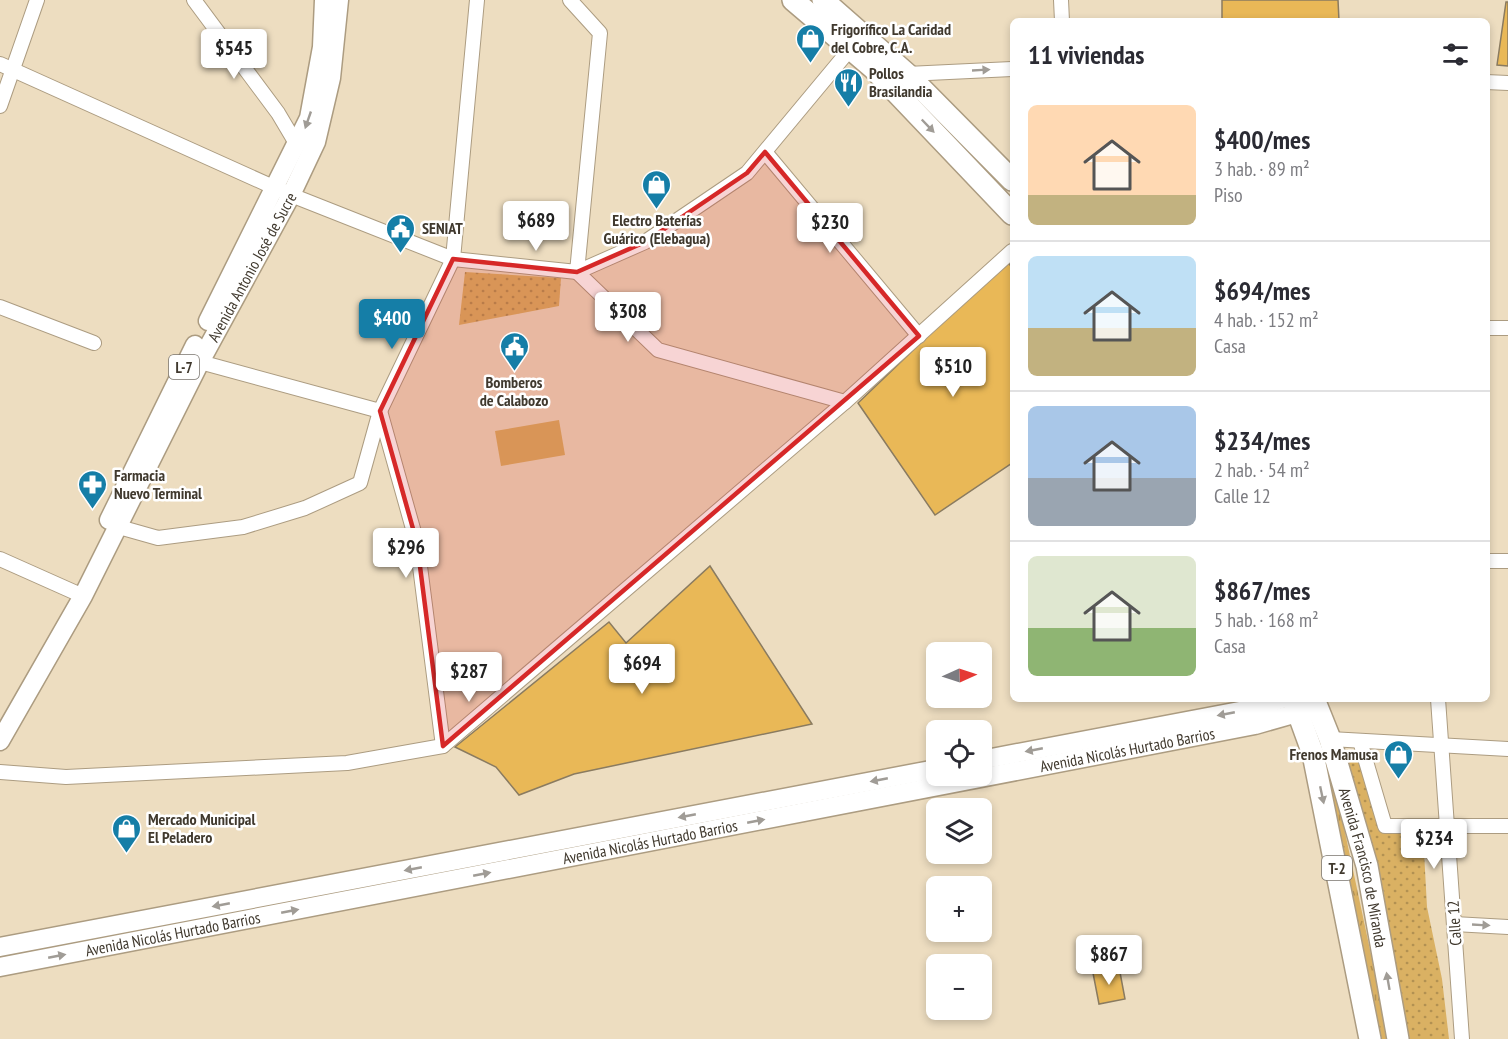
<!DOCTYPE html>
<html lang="es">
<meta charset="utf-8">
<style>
body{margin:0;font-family:"PT Sans Narrow",sans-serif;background:#f2f2f3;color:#2b2b33;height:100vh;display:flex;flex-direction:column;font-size:22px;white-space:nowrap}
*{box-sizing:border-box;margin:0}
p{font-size:20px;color:#7c7c81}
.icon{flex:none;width:33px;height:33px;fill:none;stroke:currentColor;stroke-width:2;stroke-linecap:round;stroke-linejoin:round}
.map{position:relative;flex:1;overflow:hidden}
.drawer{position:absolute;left:1010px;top:18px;width:480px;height:684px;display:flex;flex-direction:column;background:#fff;border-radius:9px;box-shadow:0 3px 9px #0003}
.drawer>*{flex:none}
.needle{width:39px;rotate:87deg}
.fabs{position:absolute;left:926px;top:642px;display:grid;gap:12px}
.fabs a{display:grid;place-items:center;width:66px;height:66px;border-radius:9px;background:#fff;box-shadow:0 3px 9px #0003;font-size:30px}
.price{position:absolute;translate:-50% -51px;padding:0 14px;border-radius:6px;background:#fff;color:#222;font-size:20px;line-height:39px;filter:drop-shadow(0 2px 3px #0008)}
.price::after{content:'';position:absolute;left:50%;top:36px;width:18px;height:14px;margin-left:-9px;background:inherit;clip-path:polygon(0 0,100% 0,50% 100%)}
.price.current{background:#157ea7;color:#fff}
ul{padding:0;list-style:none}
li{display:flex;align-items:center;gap:18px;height:150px;padding:0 18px}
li+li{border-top:2px solid #e1e1e2}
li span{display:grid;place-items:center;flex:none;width:168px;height:120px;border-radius:9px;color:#555}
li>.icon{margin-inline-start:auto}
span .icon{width:72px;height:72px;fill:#fffc;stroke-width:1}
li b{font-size:26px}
h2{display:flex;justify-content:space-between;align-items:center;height:72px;padding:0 18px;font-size:26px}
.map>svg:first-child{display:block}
.grass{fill:url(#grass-tufts)}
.park{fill:url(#park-dots)}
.pitch{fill:#dab163}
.building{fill:#e9b857;stroke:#8a7b60;stroke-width:1.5}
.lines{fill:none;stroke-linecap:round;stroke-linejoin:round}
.minor-casing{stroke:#ac9c81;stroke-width:16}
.major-casing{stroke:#ac9c81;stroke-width:21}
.highway-casing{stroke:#ac9c81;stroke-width:24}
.minor{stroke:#fff;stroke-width:14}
.major{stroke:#fff;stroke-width:18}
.highway{stroke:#fff;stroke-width:21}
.oneway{fill:#a09c96}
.marked{fill:#d62828;fill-opacity:0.2;stroke:#d62828;stroke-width:4.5;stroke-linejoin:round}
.labels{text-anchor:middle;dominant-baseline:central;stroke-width:5;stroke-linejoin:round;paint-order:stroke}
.shield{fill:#fff;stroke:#79746d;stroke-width:1.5}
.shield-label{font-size:15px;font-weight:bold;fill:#40392e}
.poi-label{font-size:16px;font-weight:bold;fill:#40392e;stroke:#fff;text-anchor:start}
.street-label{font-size:16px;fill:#40392e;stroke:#fff}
</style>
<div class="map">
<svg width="1508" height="1039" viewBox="0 0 1508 1039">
<defs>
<pattern id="grass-tufts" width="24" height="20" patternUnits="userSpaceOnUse" patternTransform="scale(1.5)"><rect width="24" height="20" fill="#dab163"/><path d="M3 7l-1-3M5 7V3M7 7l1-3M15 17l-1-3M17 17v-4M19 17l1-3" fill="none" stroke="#b29152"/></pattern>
<pattern id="park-dots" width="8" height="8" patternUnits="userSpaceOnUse" patternTransform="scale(1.5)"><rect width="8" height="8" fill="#dab163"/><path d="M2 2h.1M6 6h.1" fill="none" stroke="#b29152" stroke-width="1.8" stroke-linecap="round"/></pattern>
</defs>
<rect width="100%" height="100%" fill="#edddc0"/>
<!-- grass -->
<path class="grass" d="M1326,781l10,9 53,249h-8z"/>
<!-- park -->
<g class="park">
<path d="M465,272l96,6 -2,28 -100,19z"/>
<path d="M1347,756h10l26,77h40l4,74 15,72 7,60h-43l-23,-150z"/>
</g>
<!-- pitch -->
<path class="pitch" d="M559,420l6,35 -64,11 -6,-35z"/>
<!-- building -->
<g class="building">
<path d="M1222,0h116l1,21h-117z"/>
<path d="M1506,2h2v64l-11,-1z"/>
<path d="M1007,260l5,8v195l-77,52 -77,-112z"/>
<path d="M710,566l102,158 -238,50 -55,21 -23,-28 -41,-20 154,-125 17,21z"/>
<path d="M1119,967l6,32 -26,5 -6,-31z"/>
</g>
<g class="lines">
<defs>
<g id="minor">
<path d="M194,0l84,113 19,32"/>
<path d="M1061,0l1,21"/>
<path d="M851,48l-104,125 -102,69 -68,30 81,78 187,52 167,-151"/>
<path d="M0,64l291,131 162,64 124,13 23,-239 -30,-33"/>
<path d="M907,74l105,-5"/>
<path d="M1486,82l22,1"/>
<path d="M0,106l37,-106"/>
<path d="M765,152l154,184"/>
<path d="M0,307l94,36"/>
<path d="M1486,328h22"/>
<path d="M200,362l180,49 37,132 26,203"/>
<path d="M119,527l39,11 85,-11 62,-19 55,-25 20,-72 73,-152 24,-259"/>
<path d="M0,559l83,37"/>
<path d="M1486,561h22"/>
<path d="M1438,699l24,340"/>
<path d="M1330,739l178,10"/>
<path d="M1360,741l25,85h123"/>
<path d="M0,772l66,5 281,-14 96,-17 402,-344"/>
<path d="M1454,924l54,3"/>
</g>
<g id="major">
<path d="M208,321l101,-203 13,-71 2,-47"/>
<path d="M109,520l86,-175"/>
<path id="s1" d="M0,741l83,-145 117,-234 91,-167 25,-53 15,-64 8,-78"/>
<path d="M981,760l269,-51 32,-10"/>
<path d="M0,947l936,-178"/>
<path id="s2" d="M0,967l1255,-242 56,-16"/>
</g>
<g id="highway">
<path d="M793,0l80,68 139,146"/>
<path d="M823,0l84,74 105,106"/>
<path d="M1293,699l20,55 57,285"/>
<path id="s3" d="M1314,699l16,40 37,127 31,173"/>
</g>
</defs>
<!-- minor casing -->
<use href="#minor" class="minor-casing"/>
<!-- major casing -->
<use href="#major" class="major-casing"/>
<!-- highway casing -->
<use href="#highway" class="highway-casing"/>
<!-- minor -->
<use href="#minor" class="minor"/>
<!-- major -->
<use href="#major" class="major"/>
<!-- highway -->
<use href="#highway" class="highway"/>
</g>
<!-- one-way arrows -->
<defs><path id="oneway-solid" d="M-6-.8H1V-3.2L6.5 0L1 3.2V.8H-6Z" transform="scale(1.5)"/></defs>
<g class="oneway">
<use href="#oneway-solid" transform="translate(981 70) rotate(-3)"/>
<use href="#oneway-solid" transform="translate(308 120) rotate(109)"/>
<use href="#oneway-solid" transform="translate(928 126) rotate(46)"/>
<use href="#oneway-solid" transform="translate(1226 714) rotate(169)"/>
<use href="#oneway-solid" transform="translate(1034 750) rotate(169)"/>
<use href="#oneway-solid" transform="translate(879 780) rotate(169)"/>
<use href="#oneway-solid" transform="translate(1322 795) rotate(78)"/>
<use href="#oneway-solid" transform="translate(687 816) rotate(169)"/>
<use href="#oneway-solid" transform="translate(756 821) rotate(-11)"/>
<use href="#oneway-solid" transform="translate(413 869) rotate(169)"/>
<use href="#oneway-solid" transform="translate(482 874) rotate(-11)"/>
<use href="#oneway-solid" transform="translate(221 905) rotate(169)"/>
<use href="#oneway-solid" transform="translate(290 911) rotate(-11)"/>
<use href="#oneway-solid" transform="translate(1481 925) rotate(3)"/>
<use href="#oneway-solid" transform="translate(57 956) rotate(-11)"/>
<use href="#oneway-solid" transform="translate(1388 981) rotate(-100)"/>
</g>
<!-- marked area -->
<path class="marked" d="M765,152l154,184 -476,410 -26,-203 -37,-132 73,-152 124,13 68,-30 102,-69z"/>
<!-- icons -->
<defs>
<symbol id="shop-pin" viewBox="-11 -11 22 30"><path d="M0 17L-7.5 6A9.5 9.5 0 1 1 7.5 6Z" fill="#157ea7" stroke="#fff"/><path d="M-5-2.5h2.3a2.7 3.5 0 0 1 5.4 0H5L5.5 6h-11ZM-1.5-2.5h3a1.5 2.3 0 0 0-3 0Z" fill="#fff"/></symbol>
<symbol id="restaurant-pin" viewBox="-11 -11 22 30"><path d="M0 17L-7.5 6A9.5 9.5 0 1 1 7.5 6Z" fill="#157ea7" stroke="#fff"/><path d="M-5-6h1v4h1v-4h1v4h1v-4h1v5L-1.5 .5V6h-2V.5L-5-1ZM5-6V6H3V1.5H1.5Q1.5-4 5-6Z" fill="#fff"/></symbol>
<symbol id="civic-pin" viewBox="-11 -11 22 30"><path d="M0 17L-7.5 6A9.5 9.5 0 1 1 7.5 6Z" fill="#157ea7" stroke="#fff"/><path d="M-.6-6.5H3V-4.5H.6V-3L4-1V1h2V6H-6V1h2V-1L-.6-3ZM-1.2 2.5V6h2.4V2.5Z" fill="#fff"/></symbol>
<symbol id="pharmacy-pin" viewBox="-11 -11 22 30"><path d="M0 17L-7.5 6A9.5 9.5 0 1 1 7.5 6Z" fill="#157ea7" stroke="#fff"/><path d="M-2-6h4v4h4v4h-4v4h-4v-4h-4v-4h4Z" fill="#fff"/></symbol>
</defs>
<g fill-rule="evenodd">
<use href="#shop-pin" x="794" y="22" width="33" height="45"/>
<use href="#restaurant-pin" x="832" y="66" width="33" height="45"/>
<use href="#shop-pin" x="640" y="168" width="33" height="45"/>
<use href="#civic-pin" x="384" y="212" width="33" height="45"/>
<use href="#civic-pin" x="498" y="330" width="33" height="45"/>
<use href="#pharmacy-pin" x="76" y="468" width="33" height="45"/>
<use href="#shop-pin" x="1382" y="738" width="33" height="45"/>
<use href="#shop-pin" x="110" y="812" width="33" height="45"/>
</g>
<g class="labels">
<!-- shield labels -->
<g class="shield">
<rect x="169" y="355" width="30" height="24" rx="4.5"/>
<rect x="1322" y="856" width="30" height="24" rx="4.5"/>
</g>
<g class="shield-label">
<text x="184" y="367">L-7</text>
<text x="1337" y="868">T-2</text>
</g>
<!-- poi labels -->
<g class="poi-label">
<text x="831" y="29">Frigorífico La Caridad<tspan x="831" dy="18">del Cobre, C.A.</tspan></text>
<text x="869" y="73">Pollos<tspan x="869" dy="18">Brasilandia</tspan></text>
<text x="657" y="220" text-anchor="middle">Electro Baterías<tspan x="657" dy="18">Guárico (Elebagua)</tspan></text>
<text x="422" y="228">SENIAT</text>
<text x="514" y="382" text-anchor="middle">Bomberos<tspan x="514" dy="18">de Calabozo</tspan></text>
<text x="114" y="475">Farmacia<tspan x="114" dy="18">Nuevo Terminal</tspan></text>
<text x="1378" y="754" text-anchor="end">Frenos Mamusa</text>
<text x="148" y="819">Mercado Municipal<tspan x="148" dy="18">El Peladero</tspan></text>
</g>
<!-- street labels -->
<g class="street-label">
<text stroke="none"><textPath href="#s1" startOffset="537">Avenida Antonio José de Sucre</textPath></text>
<text stroke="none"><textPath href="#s2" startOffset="1148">Avenida Nicolás Hurtado Barrios</textPath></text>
<text stroke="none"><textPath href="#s2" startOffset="662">Avenida Nicolás Hurtado Barrios</textPath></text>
<text stroke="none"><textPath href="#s3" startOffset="176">Avenida Francisco de Miranda</textPath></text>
<text transform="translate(1454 923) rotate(-94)">Calle 12</text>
<text stroke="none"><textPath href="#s2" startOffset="176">Avenida Nicolás Hurtado Barrios</textPath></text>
</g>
</g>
</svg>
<div class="fabs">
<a><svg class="needle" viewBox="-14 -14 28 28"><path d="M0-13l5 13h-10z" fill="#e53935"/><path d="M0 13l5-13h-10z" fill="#7c7c81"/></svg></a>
<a><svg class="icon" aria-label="locate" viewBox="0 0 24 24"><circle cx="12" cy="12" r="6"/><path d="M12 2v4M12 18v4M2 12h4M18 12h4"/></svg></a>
<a><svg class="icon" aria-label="layers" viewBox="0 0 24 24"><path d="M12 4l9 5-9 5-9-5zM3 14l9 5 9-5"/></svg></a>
<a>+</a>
<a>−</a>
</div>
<b class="price" style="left:234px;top:80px">$545</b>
<b class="price" style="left:536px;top:252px">$689</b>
<b class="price" style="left:830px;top:254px">$230</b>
<b class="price" style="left:628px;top:343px">$308</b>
<b class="price current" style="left:392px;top:350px">$400</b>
<b class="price" style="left:953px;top:398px">$510</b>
<b class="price" style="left:406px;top:579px">$296</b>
<b class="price" style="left:642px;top:695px">$694</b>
<b class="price" style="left:469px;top:703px">$287</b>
<b class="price" style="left:1434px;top:870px">$234</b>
<b class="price" style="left:1109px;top:986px">$867</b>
<section class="drawer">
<h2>11 viviendas<svg class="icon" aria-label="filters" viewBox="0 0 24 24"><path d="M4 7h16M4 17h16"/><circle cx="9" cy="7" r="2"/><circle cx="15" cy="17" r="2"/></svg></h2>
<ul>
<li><span style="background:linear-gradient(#ffd9b3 75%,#c2b280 0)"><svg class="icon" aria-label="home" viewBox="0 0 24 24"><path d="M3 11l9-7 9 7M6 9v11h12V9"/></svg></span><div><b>$400/mes</b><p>3 hab. · 89 m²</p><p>Piso</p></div></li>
<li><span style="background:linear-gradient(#bfe0f5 60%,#c2b280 0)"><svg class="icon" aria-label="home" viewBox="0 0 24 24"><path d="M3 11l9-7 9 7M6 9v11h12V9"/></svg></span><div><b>$694/mes</b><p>4 hab. · 152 m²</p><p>Casa</p></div></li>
<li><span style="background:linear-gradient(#a9c7e8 60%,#9aa5b1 0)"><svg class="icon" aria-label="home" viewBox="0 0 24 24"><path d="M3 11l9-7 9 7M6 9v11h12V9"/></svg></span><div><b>$234/mes</b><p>2 hab. · 54 m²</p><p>Calle 12</p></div></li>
<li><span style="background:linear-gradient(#dfe7d0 60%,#8fb573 0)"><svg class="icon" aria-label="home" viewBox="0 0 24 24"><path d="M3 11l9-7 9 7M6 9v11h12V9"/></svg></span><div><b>$867/mes</b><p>5 hab. · 168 m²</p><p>Casa</p></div></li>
</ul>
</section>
</div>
